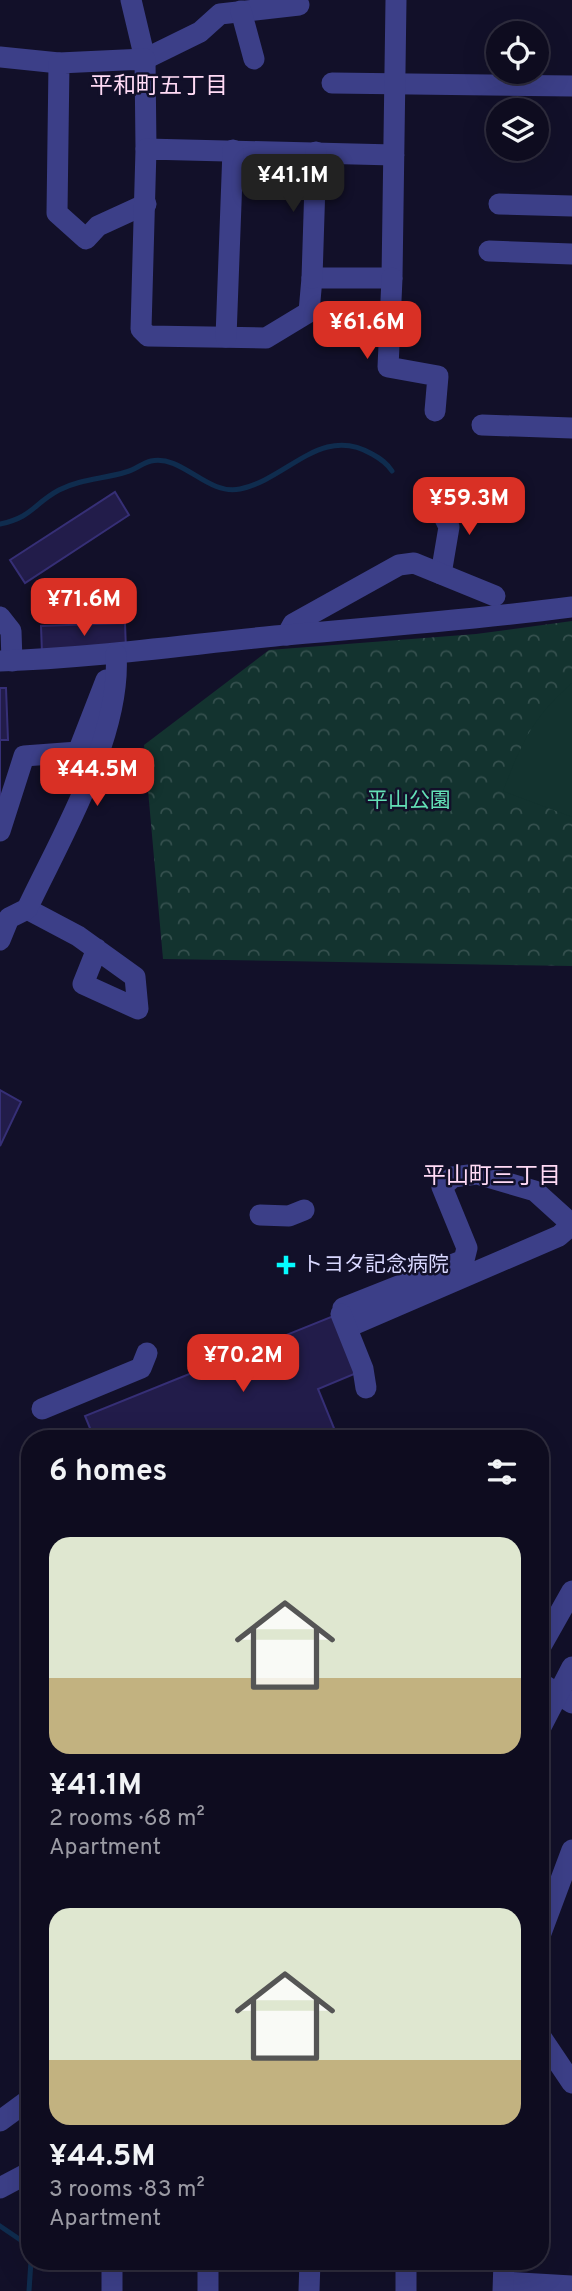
<!DOCTYPE html>
<meta charset="utf-8">
<style>
body{margin:0;font-family:Overpass,"Noto Sans JP",sans-serif;background:#1c1a2c;color:#f1f3f6;height:100vh;display:flex;flex-direction:column;font-size:26px;white-space:nowrap}
*{box-sizing:border-box;margin:0}
p{font-size:23px;color:#9b9ba4}
.icon{flex:none;width:38px;height:38px;fill:none;stroke:currentColor;stroke-width:2;stroke-linecap:round;stroke-linejoin:round}
.map{position:relative;flex:1;overflow:hidden}
.sheet{position:absolute;left:21px;top:1430px;width:528px;height:840px;display:flex;flex-direction:column;background:#0e0c1f;border-radius:28px;box-shadow:0 7px 28px #0002,0 0 0 2px #2e2c3d}
.sheet>*{flex:none}
.tools{position:absolute;left:486px;top:21px;display:grid;gap:14px}
.tools a{display:grid;place-items:center;width:63px;height:63px;border-radius:50%;background:#0e0c1f;box-shadow:0 7px 28px #0002,0 0 0 2px #2e2c3d;font-size:35px}
.price{position:absolute;translate:-50% -60px;padding:0 16px;border-radius:14px;background:#d93025;color:#fff;font-size:23px;line-height:46px;filter:drop-shadow(0 2px 4px #0008)}
.price::after{content:'';position:absolute;left:50%;top:42px;width:21px;height:16px;margin-left:-10px;background:inherit;clip-path:polygon(0 0,100% 0,50% 100%)}
.price.selected{background:#222;color:#fff}
ul{padding:0;list-style:none}
li{display:grid;align-content:center;gap:14px;height:371px;padding:0 28px}
li span{display:grid;place-items:center;height:217px;border-radius:21px;color:#555}
li>.icon{margin-inline-start:auto}
span .icon{width:126px;height:126px;fill:#fffc;stroke-width:1}
li b{font-size:30px}
h2{display:flex;justify-content:space-between;align-items:center;height:84px;padding:0 28px;font-size:30px}
.map>svg:first-child{display:block}
.park{fill:url(#park-crowns)}
.garden{fill:#13332f}
.lines{fill:none;stroke-linecap:round;stroke-linejoin:round}
.stream{stroke:#0f2c4e;stroke-width:5}
.building{fill:#221c4a;stroke:#362f76;stroke-width:2}
.minor{stroke:#3c3f88;stroke-width:21}
.poi-dot{fill:#05fbfe;stroke:#121029;stroke-width:2.5}
.labels{text-anchor:middle;dominant-baseline:central;stroke-width:5;stroke-linejoin:round;paint-order:stroke}
.park-label{font-size:21px;fill:#63e0b6;stroke:#121029}
.poi-label{font-size:21px;fill:#d9d8ff;stroke:#121029;text-anchor:start}
.neighbourhood-label{font-size:23px;fill:#ffdaf5;stroke:#121029}
</style>
<div class="map">
<svg width="572" height="2291" viewBox="0 0 572 2291">
<defs>
<pattern id="park-crowns" width="20" height="18" patternUnits="userSpaceOnUse" patternTransform="scale(1.75)"><rect width="20" height="18" fill="#13332f"/><path d="M2 6a3 3 0 1 1 6 0M12 15a3 3 0 1 1 6 0" fill="none" stroke="#35504e"/></pattern>
</defs>
<rect width="100%" height="100%" fill="#121029"/>
<!-- park -->
<path class="park" d="M572,621v345l-409,-7 -19,-214 125,-95 207,-16z"/>
<!-- garden -->
<path class="garden" d="M572,683v134l-69,-26c19,-49 29,-73 69,-108z"/>
<g class="lines">
<!-- stream -->
<g class="stream">
<path d="M0,524c33,-7 33,-20 59,-34 21,-11 45,-11 67,-18 9,-2 16,-9 25,-11 31,-7 56,35 89,28 48,-10 81,-65 132,-35 9,5 15,9 20,17"/>
<path d="M0,2226l22,15 8,13"/>
<path d="M29,2291l2,-30"/>
</g>
</g>
<!-- building -->
<g class="building">
<path d="M115,492l14,23 -104,68 -15,-23z"/>
<path d="M125,623l1,27 -84,3 -1,-27z"/>
<path d="M0,688h6l2,52h-8v61z"/>
<path d="M0,1090l21,12 -21,44z"/>
<path d="M336,1315l23,57 -41,17 20,49h-244l-9,-22z"/>
</g>
<g class="lines">
<!-- minor -->
<g class="minor">
<path d="M131,0l14,59 55,-27 20,-18 79,-9"/>
<path d="M241,11l13,48"/>
<path d="M0,57l59,6"/>
<path d="M332,83l240,3"/>
<path d="M146,149l-1,-90 -86,4 -2,150 29,26 12,-13 48,-22"/>
<path d="M394,155l-248,-6 -5,180 7,7 118,2 43,-26 3,-34h80l4,-278"/>
<path d="M499,204l73,2"/>
<path d="M489,251l83,3"/>
<path d="M312,278l4,-126"/>
<path d="M392,278l-4,89 50,9 -3,35"/>
<path d="M226,337l7,-187"/>
<path d="M482,425l90,3"/>
<path d="M439,506l10,21 -8,47"/>
<path d="M0,617l11,14 1,30"/>
<path d="M287,635l6,-11 106,-59 15,-2 81,33"/>
<path d="M0,661c92,-3 184,-16 275,-25 100,-9 198,-16 297,-29"/>
<path d="M0,831l24,-75 54,-4 28,-72"/>
<path d="M27,909l51,27 57,41 3,32 -55,-25 14,-35"/>
<path d="M0,940l9,-22 18,-9c34,-72 95,-174 89,-255"/>
<path d="M260,1215l29,1 15,-6"/>
<path d="M343,1308l121,-48 3,-12 -25,-61 11,-10 24,-3 58,17 32,29 1,8 -9,8 -209,90"/>
<path d="M341,1314l22,55 3,19"/>
<path d="M42,1409l99,-41 6,-15"/>
<path d="M541,1646l31,-55"/>
<path d="M541,1683l31,20"/>
<path d="M541,1727l31,-60"/>
<path d="M541,1933l31,-83"/>
<path d="M541,2037l31,46"/>
<path d="M0,2121l30,-22"/>
<path d="M0,2188l30,-16"/>
<path d="M504,2282l68,4"/>
<path d="M112,2291v-30"/>
<path d="M208,2291v-30"/>
<path d="M309,2291l1,-30"/>
<path d="M406,2291v-30"/>
<path d="M503,2291l1,-30"/>
</g>
</g>
<!-- markers -->
<path class="poi-dot" d="M282.5 1254.5h7v7h7v7h-7v7h-7v-7h-7v-7h7z"/>
<g class="labels">
<!-- park labels -->
<g class="park-label">
<text x="409" y="801">平山公園</text>
</g>
<!-- poi labels -->
<g class="poi-label">
<text x="302" y="1265">トヨタ記念病院</text>
</g>
<!-- neighbourhood labels -->
<g class="neighbourhood-label">
<text x="159" y="87">平和町五丁目</text>
<text x="492" y="1177">平山町三丁目</text>
</g>
</g>
</svg>
<div class="tools">
<a><svg class="icon" aria-label="locate" viewBox="0 0 24 24"><circle cx="12" cy="12" r="6"/><path d="M12 2v4M12 18v4M2 12h4M18 12h4"/></svg></a>
<a><svg class="icon" aria-label="layers" viewBox="0 0 24 24"><path d="M12 4l9 5-9 5-9-5zM3 14l9 5 9-5"/></svg></a>
</div>
<b class="price selected" style="left:293px;top:214px">¥41.1M</b>
<b class="price" style="left:367px;top:361px">¥61.6M</b>
<b class="price" style="left:469px;top:537px">¥59.3M</b>
<b class="price" style="left:84px;top:638px">¥71.6M</b>
<b class="price" style="left:97px;top:808px">¥44.5M</b>
<b class="price" style="left:243px;top:1394px">¥70.2M</b>
<section class="sheet">
<h2>6 homes<svg class="icon" aria-label="filters" viewBox="0 0 24 24"><path d="M4 7h16M4 17h16"/><circle cx="9" cy="7" r="2"/><circle cx="15" cy="17" r="2"/></svg></h2>
<ul>
<li><span style="background:linear-gradient(#dfe7d0 65%,#c2b280 0)"><svg class="icon" aria-label="home" viewBox="0 0 24 24"><path d="M3 11l9-7 9 7M6 9v11h12V9"/></svg></span><div><b>¥41.1M</b><p>2 rooms · 68 m²</p><p>Apartment</p></div></li>
<li><span style="background:linear-gradient(#dfe7d0 70%,#c2b280 0)"><svg class="icon" aria-label="home" viewBox="0 0 24 24"><path d="M3 11l9-7 9 7M6 9v11h12V9"/></svg></span><div><b>¥44.5M</b><p>3 rooms · 83 m²</p><p>Apartment</p></div></li>
</ul>
</section>
</div>
